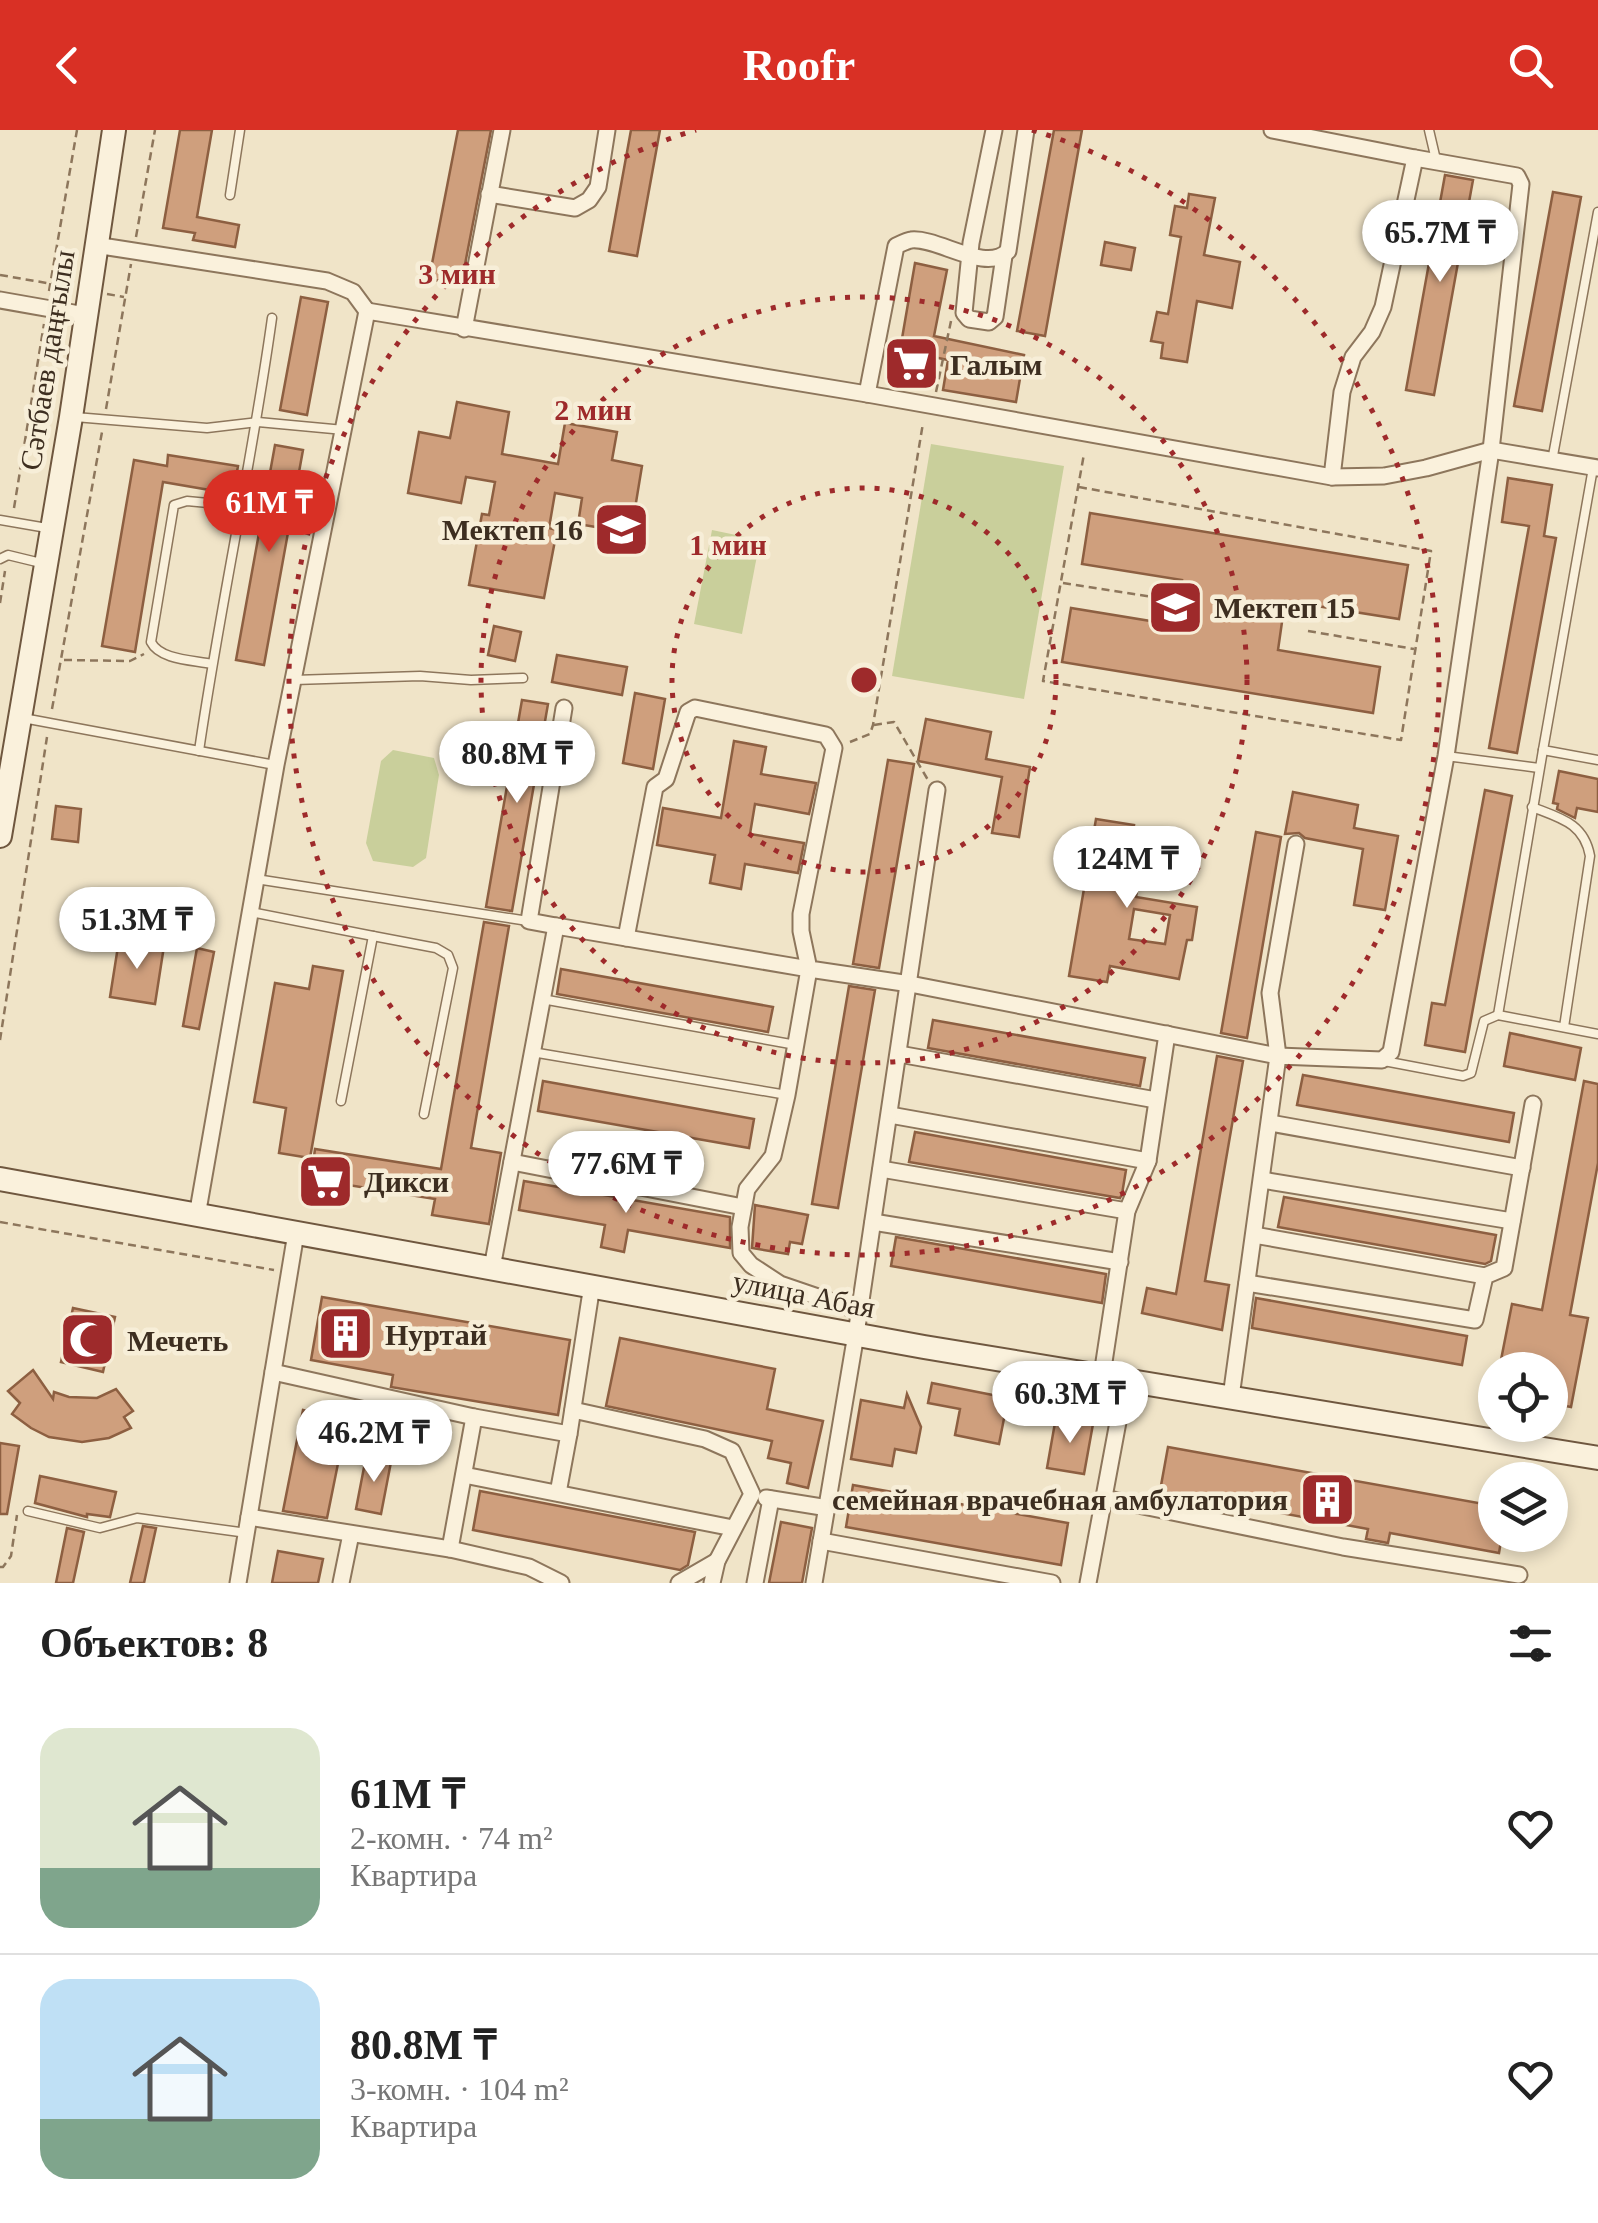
<!DOCTYPE html>
<html lang="ru">
<meta charset="utf-8">
<style>
body{margin:0;font-family:Georgia,serif;background:#f2f2f2;color:#222;height:100vh;display:flex;flex-direction:column;font-size:38px;white-space:nowrap}
*{box-sizing:border-box;margin:0}
p{font-size:32px;color:#767676}
.icon{flex:none;width:55px;height:55px;fill:none;stroke:currentColor;stroke-width:2;stroke-linecap:round;stroke-linejoin:round}
.map{position:relative;height:1453px;overflow:hidden}
.drawer{display:flex;flex-direction:column;background:#fff;flex:1}
.drawer>*{flex:none}
.tools{position:absolute;left:1478px;top:1222px;display:grid;gap:20px}
.tools a{display:grid;place-items:center;width:90px;height:90px;border-radius:50%;background:#fff;box-shadow:0 5px 15px #0003;font-size:50px}
.price{position:absolute;translate:-50% -85px;padding:0 22px;border-radius:35px;background:#fff;color:#222;font-size:32px;line-height:65px;filter:drop-shadow(0 2px 5px #0008)}
.price::after{content:'';position:absolute;left:50%;top:60px;width:30px;height:22px;margin-left:-15px;background:inherit;clip-path:polygon(0 0,100% 0,50% 100%)}
.price.selected{background:#d93025;color:#fff}
ul{padding:0;list-style:none}
li{display:flex;align-items:center;gap:30px;height:250px;padding:0 40px}
li+li{border-top:2px solid #e0e0e0}
li span{display:grid;place-items:center;flex:none;width:280px;height:200px;border-radius:30px;color:#555}
li>.icon{margin-inline-start:auto}
span .icon{width:120px;height:120px;fill:#fffc;stroke-width:1}
li b{font-size:42px}
h2{display:flex;justify-content:space-between;align-items:center;height:120px;padding:0 40px;font-size:42px}
header{display:flex;justify-content:space-between;align-items:center;height:130px;padding:0 40px;background:#d93025;color:#fff;font-size:45px;font-weight:800}
.map>svg:first-child{display:block}
.green{fill:#c9cf9b}
.building{fill:#cf9f7d;stroke:#8d5f41;stroke-width:2.5;fill-rule:evenodd}
.lines{fill:none;stroke-linecap:round;stroke-linejoin:round}
.lane-casing{stroke:#8d765c;stroke-width:11}
.street-casing{stroke:#8d765c;stroke-width:19}
.secondary-casing{stroke:#6f573f;stroke-width:26}
.path{stroke:#8d765c;stroke-width:2.5;stroke-dasharray:8 5;stroke-linecap:butt}
.lane{stroke:#faf1dc;stroke-width:8}
.street{stroke:#faf1dc;stroke-width:15}
.secondary{stroke:#faf1dc;stroke-width:22}
.ring{fill:none;stroke:#9e2a2b;stroke-width:5;stroke-dasharray:5 10}
.labels{text-anchor:middle;dominant-baseline:central;stroke-width:9;stroke-linejoin:round;paint-order:stroke}
.street-label{font-size:30px;fill:#3d2e20;stroke:#f7eed8}
.poi-label{font-size:30px;font-weight:bold;fill:#3d2e20;stroke:#f7eed8;text-anchor:start}
.centre{fill:#9e2a2b;stroke:#f7eed8;stroke-width:5}
.ring-label{font-size:30px;text-anchor:middle;font-weight:bold;fill:#9e2a2b;stroke:#f7eed8;stroke-width:9;stroke-linejoin:round;paint-order:stroke}
</style>
<header><svg class="icon" aria-label="back" viewBox="0 0 24 24"><path d="M15 5l-7 7 7 7"/></svg>Roofr<svg class="icon" aria-label="search" viewBox="0 0 24 24"><circle cx="10" cy="10" r="6"/><path d="M15 15l6 6"/></svg></header>
<div class="map">
<svg width="1598" height="1453" viewBox="0 0 1598 1453">
<rect width="100%" height="100%" fill="#f0e4c8"/>
<!-- green -->
<g class="green">
<path d="M931,314l133,22 -40,233 -132,-23z"/>
<path d="M712,400l48,10 -18,94 -48,-10z"/>
<path d="M393,620l41,8 5,17 -13,83 -13,9 -40,-6 -7,-18 15,-82z"/>
</g>
<!-- building -->
<g class="building">
<path d="M180,0h32l-15,87 42,8 -4,22 -42,-7 2,-7 -32,-5z"/>
<path d="M458,0h33l-30,155 -32,-6z"/>
<path d="M631,0h29l-23,126 -28,-5z"/>
<path d="M1054,0h28l-37,206 -28,-5z"/>
<path d="M1445,45l28,5 -39,215 -28,-5z"/>
<path d="M1553,62l28,5 -39,214 -28,-5z"/>
<path d="M1189,64l26,4 -11,57 36,7 -8,46 -35,-7 -10,61 -26,-4 2,-15 -12,-2 6,-29 11,2 13,-77 -11,-2 5,-29 12,2z"/>
<path d="M1105,112l30,6 -4,22 -30,-5z"/>
<path d="M915,133l32,7 -13,66 90,19 -8,47 -73,-12 5,-30 -48,-10z"/>
<path d="M301,167l27,5 -21,113 -27,-5z"/>
<path d="M457,272l52,10 -7,42 56,10 7,-41 52,9 -5,28 30,6 -11,67 -53,-9 4,-26 -27,-5 -6,35 8,2 -13,68 -75,-13 13,-71 7,1 6,-33 -29,-5 -5,26 -53,-10 11,-61 31,6z"/>
<path d="M275,315l28,5 -39,215 -28,-5z"/>
<path d="M168,325l70,11 -5,28 -70,-12 -28,170 -33,-6 32,-186 33,6z"/>
<path d="M1508,348l44,7 -8,51 12,2 -39,215 -28,-5 40,-222 -27,-4z"/>
<path d="M1090,383l318,52 -9,54 -114,-18 -7,49 102,17 -7,46 -311,-51 9,-54 104,17 7,-45 -100,-16z"/>
<path d="M494,496l27,6 -6,29 -27,-6z"/>
<path d="M557,525l70,12 -5,28 -70,-13z"/>
<path d="M635,563l30,6 -12,70 -30,-6z"/>
<path d="M522,570l26,4 -36,207 -26,-4z"/>
<path d="M926,589l65,13 -5,27 44,8 -11,70 -27,-4 10,-56 -84,-16z"/>
<path d="M734,611l32,6 -5,27 55,9 -7,31 -54,-10 -5,30 54,9 -6,30 -53,-9 -4,25 -31,-6 5,-28 -58,-10 6,-37 58,10z"/>
<path d="M888,630l26,4 -35,204 -26,-4z"/>
<path d="M1559,641l39,8v33l-21,-4 -2,10 -18,-9 1,-5 -5,-1z"/>
<path d="M1485,660l27,6 -47,256 -40,-7 7,-42 13,2z"/>
<path d="M1293,662l65,13 -4,23 44,8 -13,74 -31,-5 9,-56 -58,-11 -6,-5 -14,1z"/>
<path d="M56,676l25,3 -3,33 -26,-3z"/>
<path d="M1096,689l38,6 -2,14 34,5 -5,32 -21,-4 -4,25 61,10 -5,33h-5l-8,39 -69,-13 -3,16 -38,-6zM1134,779l36,6 -5,29 -36,-5z"/>
<path d="M1256,702l25,5 -34,201 -26,-5z"/>
<path d="M484,792l25,4 -38,222 30,5 -12,71 -57,-9 3,-16 -124,-20 4,-30 126,20z"/>
<path d="M119,810l45,6 -9,58 -45,-7z"/>
<path d="M197,818l17,4 -15,77 -16,-3z"/>
<path d="M313,836l30,5 -33,187 -31,-5 7,-45 -32,-6 21,-119 34,6z"/>
<path d="M561,839l212,38 -5,25 -211,-38z"/>
<path d="M849,856l26,4 -37,218 -26,-4z"/>
<path d="M933,890l212,38 -5,28 -212,-38z"/>
<path d="M1510,903l71,15 -6,32 -71,-14z"/>
<path d="M1217,926l26,5 -38,220 24,4 -7,45 -80,-17 5,-25 29,6z"/>
<path d="M1303,945l211,38 -5,29 -212,-37z"/>
<path d="M543,951l211,38 -5,29 -211,-37z"/>
<path d="M1584,951l14,3v79l-28,152 18,3 -17,89 -21,-4v-33h-51l13,-66 30,6z"/>
<path d="M915,1002l211,38 -4,24 -2,4 -211,-36z"/>
<path d="M524,1051l206,36v31l-102,-18 -4,22 -23,-5 4,-22 -86,-15z"/>
<path d="M1284,1067l212,38 -5,26 -6,3 -207,-37z"/>
<path d="M755,1075l53,10 -6,29 -12,-2 -2,12 -36,-6z"/>
<path d="M896,1107l210,37 -4,29 -211,-37z"/>
<path d="M322,1167l248,43 -12,75 -167,-28 2,-12 -82,-15z"/>
<path d="M1256,1168l211,38 -5,29 -210,-37z"/>
<path d="M73,1178l42,9 -12,55 -42,-10z"/>
<path d="M620,1208l155,31 -8,40 56,12 -15,67 -21,-5 4,-20 -23,-5 4,-17 -166,-35z"/>
<path d="M33,1240l20,29 1,-7 15,5 28,1 19,-9 17,22 -9,6 7,11 -22,10 -27,4 -33,-5 -18,-9 -19,-14 8,-11 -12,-12z"/>
<path d="M932,1253l76,15 -9,46 -44,-9 5,-26 -32,-6z"/>
<path d="M907,1264l14,33 -5,26 -21,-4 -3,17 -41,-7 10,-59 43,8z"/>
<path d="M303,1280l44,9 -20,99 -44,-7z"/>
<path d="M1056,1287l37,7 -9,50 -37,-6z"/>
<path d="M0,1313l19,3 -12,68h-7z"/>
<path d="M1168,1317l327,59v29h7l-3,18 -109,-20 -2,10 -22,-4 2,-10 -208,-38z"/>
<path d="M366,1327l25,5 -10,52 -25,-5z"/>
<path d="M40,1346l76,16 -6,25 -23,-3v3l-52,-14z"/>
<path d="M853,1355l215,38 -7,42 -215,-38z"/>
<path d="M480,1361l215,41 -7,33 -8,5 -207,-40z"/>
<path d="M781,1392l31,6 -10,55h-33z"/>
<path d="M143,1396l13,2 -12,55h-14z"/>
<path d="M67,1398l17,4 -11,51h-17z"/>
<path d="M278,1421l45,8 -5,24h-46z"/>
</g>
<g class="lines">
<defs>
<g id="lane">
<path d="M1429,0l7,30"/>
<path d="M230,65l10,-65"/>
<path d="M75,287l132,11 51,-6 86,8"/>
<path d="M1552,331l46,-249"/>
<path d="M1593,338l-50,282 55,10"/>
<path d="M0,390l47,8"/>
<path d="M0,429l8,-4 33,8"/>
<path d="M212,534c-19,-4 -52,-4 -61,-22l23,-137 13,-4 53,5"/>
<path d="M294,550l126,-4 51,4 52,-2"/>
<path d="M23,588l252,47"/>
<path d="M199,621c21,-145 53,-288 73,-433"/>
<path d="M1446,626l93,12"/>
<path d="M1532,677c28,11 52,16 58,49l-26,171"/>
<path d="M256,749l272,42"/>
<path d="M251,782l122,24 -32,165"/>
<path d="M373,806l63,12 12,7 5,13 -29,146"/>
<path d="M542,869l254,46"/>
<path d="M1498,885l45,-265"/>
<path d="M532,922l255,43"/>
<path d="M1384,931l79,15 8,-3 13,-52 14,-6 100,19"/>
<path d="M28,1381l72,17 37,-10 110,15"/>
</g>
<g id="street">
<path d="M994,0l-23,113 -7,70 5,6 20,3 6,-5 9,-61"/>
<path d="M1272,0l143,28"/>
<path d="M489,64l86,14 14,-8 9,-13 9,-57"/>
<path d="M95,115l232,36 26,11 14,19"/>
<path d="M0,170l85,15"/>
<path d="M464,199l38,-199"/>
<path d="M867,264l29,-148c2,-1 13,-6 15,-6 27,-3 75,34 97,11l18,-121"/>
<path d="M556,796l-27,-5 35,-213"/>
<path d="M626,808l29,-151 11,-8 22,-67 7,-4 131,27 8,13 -33,166v17l8,38 101,15 368,72 -8,-63 26,-149"/>
<path d="M899,924l257,46"/>
<path d="M890,985l258,46"/>
<path d="M1270,993l252,45"/>
<path d="M512,1032l231,45"/>
<path d="M881,1039l246,42"/>
<path d="M1262,1050l250,41"/>
<path d="M197,1086l79,-451 91,-454 500,83 465,83 52,-1 42,-8 65,-18 107,18"/>
<path d="M873,1092l247,40"/>
<path d="M1254,1105l231,41"/>
<path d="M492,1138l64,-342 253,43 -22,126 -14,61 -26,33 -7,38 1,26 10,12 29,19 79,27"/>
<path d="M1247,1153l228,37 10,-44 19,-8 29,-164"/>
<path d="M273,1242l201,45"/>
<path d="M1102,1245l25,-164 21,-50 19,-127"/>
<path d="M1231,1267l47,-341 104,4 9,-8 55,-296 45,-306 30,-266 -4,-8 -102,-18 -32,149 -11,25 -19,25 -11,35 -10,85"/>
<path d="M573,1280l132,29 27,12 20,43 -35,67 -5,22"/>
<path d="M464,1345l269,53"/>
<path d="M558,1363l11,-59"/>
<path d="M766,1368l62,10"/>
<path d="M1104,1368l239,49 176,28"/>
<path d="M249,1387l201,32 24,-132 95,17 23,-149"/>
<path d="M821,1411l231,42"/>
<path d="M450,1419l79,18 32,16"/>
<path d="M238,1453l58,-350"/>
<path d="M341,1453l10,-49"/>
<path d="M679,1453l38,-22"/>
<path d="M755,1453l16,-84"/>
<path d="M814,1453l42,-249 81,-544"/>
<path d="M1088,1453l38,-204"/>
</g>
<g id="secondary">
<path d="M0,706l71,-419 43,-287"/>
<path d="M0,1049l924,168 674,111"/>
</g>
</defs>
<!-- lane casing -->
<use href="#lane" class="lane-casing"/>
<!-- street casing -->
<use href="#street" class="street-casing"/>
<!-- secondary casing -->
<use href="#secondary" class="secondary-casing"/>
<!-- path -->
<g class="path">
<path d="M136,107l19,-107"/>
<path d="M0,145l70,12"/>
<path d="M49,161l28,-161"/>
<path d="M107,164l17,3"/>
<path d="M936,262l15,-71"/>
<path d="M106,279l25,-145"/>
<path d="M1079,357l352,64 -30,189 -358,-59 41,-227"/>
<path d="M14,378l30,-184"/>
<path d="M1063,453l90,14"/>
<path d="M0,473l5,-32"/>
<path d="M1308,501l106,18"/>
<path d="M64,530l66,1 14,-7"/>
<path d="M52,579l50,-277"/>
<path d="M874,595l20,-3 34,58"/>
<path d="M850,612l20,-8 3,-9 50,-302"/>
<path d="M0,910l47,-303"/>
<path d="M0,1092l274,48"/>
<path d="M0,1437h3l8,-11 6,-41"/>
</g>
<!-- lane -->
<use href="#lane" class="lane"/>
<!-- street -->
<use href="#street" class="street"/>
<!-- secondary -->
<use href="#secondary" class="secondary"/>
</g>
<!-- distance rings -->
<g class="ring">
<circle cx="864" cy="550" r="192"/>
<circle cx="864" cy="550" r="383"/>
<path d="M1032 0A575 575 0 1 1 696 0"/>
</g>
<!-- icons -->
<defs>
<symbol id="supermarket-square" viewBox="-11 -11 22 22"><rect x="-9" y="-9" width="18" height="18" rx="4" fill="#9e2a2b" stroke="#f7eed8"/><path d="M-6-5.5h2.5l.6 2H6L4.5 2H-2.5L-4.4-4H-6ZM-1.5 3.2a1.3 1.3 0 1 0 .1 0ZM3 3.2a1.3 1.3 0 1 0 .1 0Z" fill="#fff"/></symbol>
<symbol id="school-square" viewBox="-11 -11 22 22"><rect x="-9" y="-9" width="18" height="18" rx="4" fill="#9e2a2b" stroke="#f7eed8"/><path d="M0-5L7-2L0 1L-7-2ZM-4 1L0 2.5L4 1V4Q0 6-4 4Z" fill="#fff"/></symbol>
<symbol id="building-square" viewBox="-11 -11 22 22"><rect x="-9" y="-9" width="18" height="18" rx="4" fill="#9e2a2b" stroke="#f7eed8"/><path d="M-4-6H4V6H1V3H-1V6H-4ZM-2.5-4.3h1.7v1.8h-1.7ZM.8-4.3h1.7v1.8H.8ZM-2.5-1h1.7V.8h-1.7ZM.8-1h1.7V.8H.8Z" fill="#fff"/></symbol>
<symbol id="mosque-square" viewBox="-11 -11 22 22"><rect x="-9" y="-9" width="18" height="18" rx="4" fill="#9e2a2b" stroke="#f7eed8"/><path d="M3.5-4.9A6 6 0 1 0 3.5 4.9A5 5 0 1 1 3.5-4.9Z" fill="#fff"/></symbol>
</defs>
<g fill-rule="evenodd">
<use href="#supermarket-square" x="880" y="202" width="63" height="63"/>
<use href="#school-square" x="590" y="368" width="63" height="63"/>
<use href="#school-square" x="1144" y="446" width="63" height="63"/>
<use href="#supermarket-square" x="294" y="1020" width="63" height="63"/>
<use href="#building-square" x="314" y="1172" width="63" height="63"/>
<use href="#mosque-square" x="56" y="1178" width="63" height="63"/>
<use href="#building-square" x="1296" y="1338" width="63" height="63"/>
</g>
<g class="labels">
<!-- street labels -->
<g class="street-label">
<text transform="translate(47 230) rotate(-81)">Сәтбаев даңғылы</text>
<text transform="translate(804 1164) rotate(11)">улица Абая</text>
</g>
<!-- poi labels -->
<g class="poi-label">
<text x="950" y="234">Галым</text>
<text x="583" y="399" text-anchor="end">Мектеп 16</text>
<text x="1214" y="477">Мектеп 15</text>
<text x="364" y="1051">Дикси</text>
<text x="385" y="1204">Нуртай</text>
<text x="127" y="1210">Мечеть</text>
<text x="1288" y="1369" text-anchor="end">семейная врачебная амбулатория</text>
</g>
</g>
<circle cx="864" cy="550" r="15" class="centre"/>
<g class="ring-label">
<text x="457" y="154">3 мин</text>
<text x="593" y="290">2 мин</text>
<text x="728" y="425">1 мин</text>
</g>
</svg>
<div class="tools">
<a><svg class="icon" aria-label="locate" viewBox="0 0 24 24"><circle cx="12" cy="12" r="6"/><path d="M12 2v4M12 18v4M2 12h4M18 12h4"/></svg></a>
<a><svg class="icon" aria-label="layers" viewBox="0 0 24 24"><path d="M12 4l9 5-9 5-9-5zM3 14l9 5 9-5"/></svg></a>
</div>
<b class="price" style="left:1440px;top:155px">65.7M ₸</b>
<b class="price selected" style="left:269px;top:425px">61M ₸</b>
<b class="price" style="left:517px;top:676px">80.8M ₸</b>
<b class="price" style="left:1127px;top:781px">124M ₸</b>
<b class="price" style="left:137px;top:842px">51.3M ₸</b>
<b class="price" style="left:626px;top:1086px">77.6M ₸</b>
<b class="price" style="left:1070px;top:1316px">60.3M ₸</b>
<b class="price" style="left:374px;top:1355px">46.2M ₸</b>
</div>
<section class="drawer">
<h2>Объектов: 8<svg class="icon" aria-label="filters" viewBox="0 0 24 24"><path d="M4 7h16M4 17h16"/><circle cx="9" cy="7" r="2"/><circle cx="15" cy="17" r="2"/></svg></h2>
<ul>
<li><span style="background:linear-gradient(#dfe7d0 70%,#7fa58c 0)"><svg class="icon" aria-label="home" viewBox="0 0 24 24"><path d="M3 11l9-7 9 7M6 9v11h12V9"/></svg></span><div><b>61M ₸</b><p>2-комн. · 74 m²</p><p>Квартира</p></div><svg class="icon" aria-label="heart" viewBox="0 0 24 24"><path d="M12 20l-8-8c-3-5 5-10 8-4 3-6 11-1 8 4z"/></svg></li>
<li><span style="background:linear-gradient(#bfe0f5 70%,#7fa58c 0)"><svg class="icon" aria-label="home" viewBox="0 0 24 24"><path d="M3 11l9-7 9 7M6 9v11h12V9"/></svg></span><div><b>80.8M ₸</b><p>3-комн. · 104 m²</p><p>Квартира</p></div><svg class="icon" aria-label="heart" viewBox="0 0 24 24"><path d="M12 20l-8-8c-3-5 5-10 8-4 3-6 11-1 8 4z"/></svg></li>
</ul>
</section>
